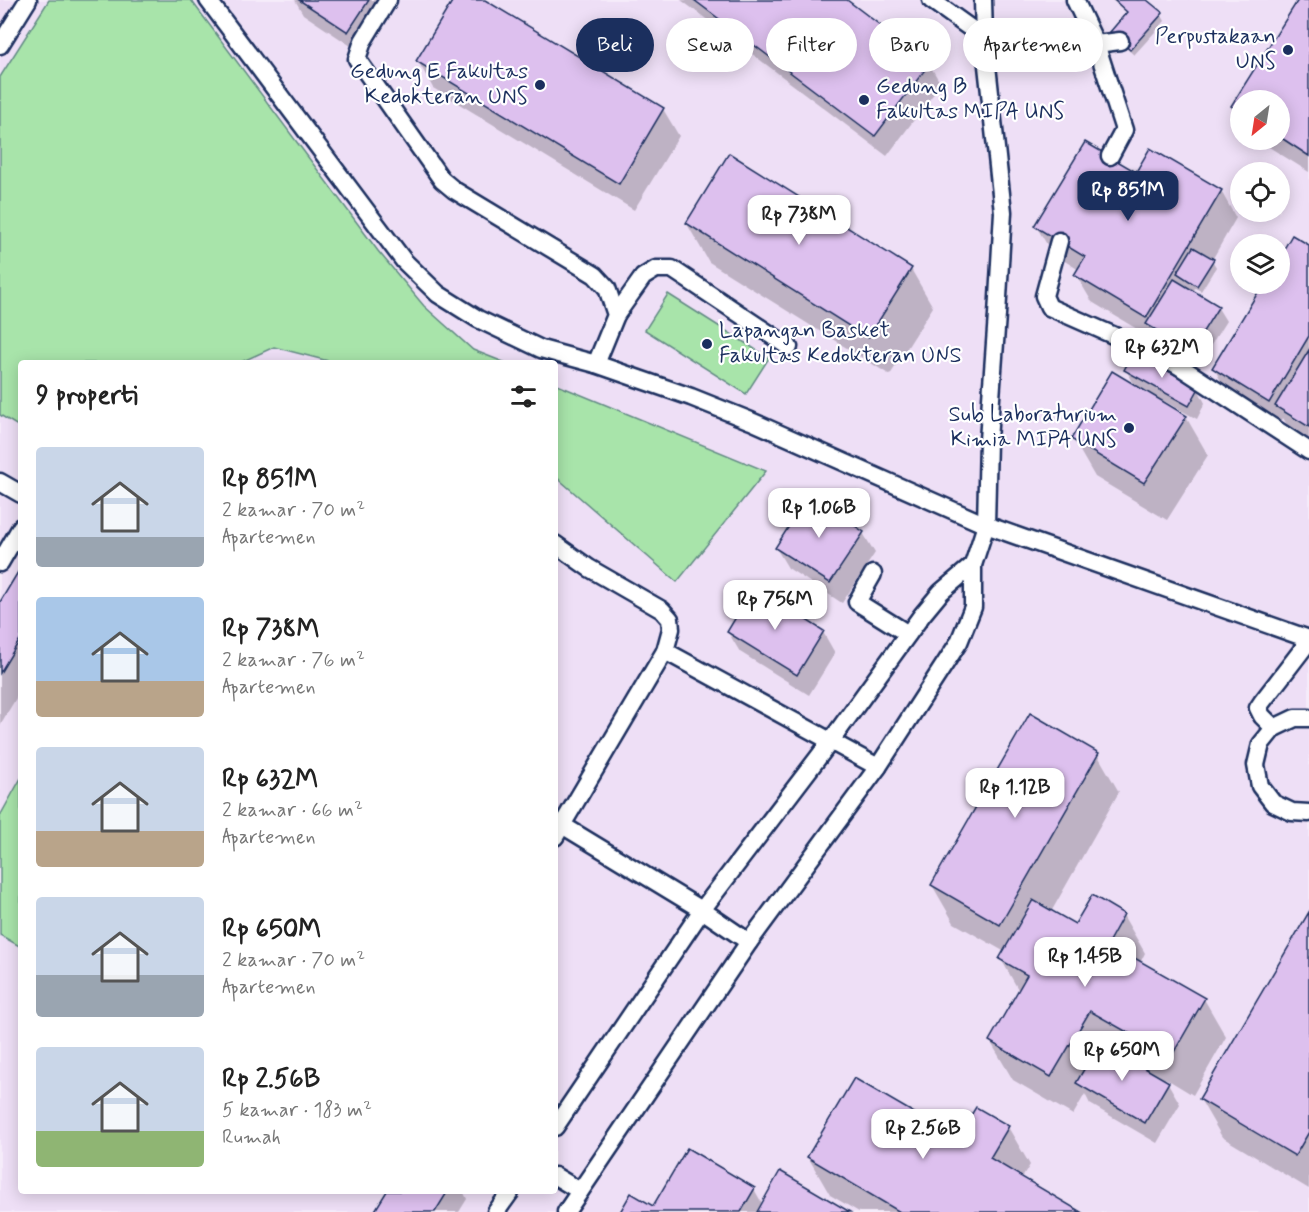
<!DOCTYPE html>
<html lang="id">
<meta charset="utf-8">
<style>
body{margin:0;font-family:Mynerve,sans-serif;background:#f2f2f2;color:#222;height:100vh;display:flex;flex-direction:column;font-size:22px;white-space:nowrap}
*{box-sizing:border-box;margin:0}
p{font-size:20px;color:#767676}
.icon{flex:none;width:33px;height:33px;fill:none;stroke:currentColor;stroke-width:2;stroke-linecap:round;stroke-linejoin:round}
.map{position:relative;flex:1;overflow:hidden}
.drawer{position:absolute;left:18px;top:360px;width:540px;height:834px;display:flex;flex-direction:column;background:#fff;border-radius:6px;box-shadow:0 3px 15px #0003}
.drawer>*{flex:none}
.hud{position:absolute;left:576px;top:18px;width:570px;height:54px;display:flex;gap:12px}
.needle{width:39px;rotate:210deg}
.fabs{position:absolute;left:1230px;top:90px;display:grid;gap:12px}
.fabs a{display:grid;place-items:center;width:60px;height:60px;border-radius:50%;background:#fff;box-shadow:0 3px 15px #0003;font-size:30px}
.price{position:absolute;translate:-50% -51px;padding:0 14px;border-radius:12px;background:#fff;color:#222;font-size:20px;line-height:39px;filter:drop-shadow(0 2px 3px #0008)}
.price::after{content:'';position:absolute;left:50%;top:36px;width:18px;height:14px;margin-left:-9px;background:inherit;clip-path:polygon(0 0,100% 0,50% 100%)}
.price.active{background:#1b2f5e;color:#fff}
ul{padding:0;list-style:none}
li{display:flex;align-items:center;gap:18px;height:150px;padding:0 18px}
li span{display:grid;place-items:center;flex:none;width:168px;height:120px;border-radius:6px;color:#555}
li>.icon{margin-inline-start:auto}
span .icon{width:72px;height:72px;fill:#fffc;stroke-width:1}
li b{font-size:26px}
h2{display:flex;justify-content:space-between;align-items:center;height:72px;padding:0 18px;font-size:26px}
.tag{padding:0 21px;border-radius:27px;background:#fff;box-shadow:0 3px 15px #0003;font-size:21px;line-height:54px}
.tag.active{background:#1b2f5e;color:#fff}
.map>svg:first-child{display:block}
.built{fill:#eedff6;fill-rule:evenodd}
.green{fill:#a8e4aa;stroke:#628a84;stroke-width:1.5}
.shadow{fill:#0003}
.building{fill:#ddc0ee;stroke:#1b2f5e;stroke-width:1.5}
.lines{fill:none;stroke-linecap:round;stroke-linejoin:round}
.service-casing{stroke:#1b2f5e;stroke-width:21}
.service{stroke:#fff;stroke-width:16}
.poi-dot{fill:#1b2f5e;stroke:#fff;stroke-width:2}
.labels{text-anchor:middle;dominant-baseline:central;stroke-width:4.5;stroke-linejoin:round;paint-order:stroke}
.poi-label{font-size:22px;fill:#1b2f5e;stroke:#fff;text-anchor:end}
</style>
<div class="map">
<svg width="1309" height="1212" viewBox="0 0 1309 1212">
<rect width="100%" height="100%" fill="#f5ecfa"/>
<filter id="ink" filterUnits="userSpaceOnUse"><feTurbulence type="fractalNoise" baseFrequency=".0167" numOctaves="2"/><feDisplacementMap in="SourceGraphic" scale="12" xChannelSelector="R" yChannelSelector="G"/><feConvolveMatrix kernelMatrix="1 2 1 2 8 2 1 2 1" color-interpolation-filters="sRGB"/></filter>
<g filter="url(#ink)">
<!-- built -->
<path class="built" d="M0,0h1309v1212h-1309zM1240,100h40v40h-40zM1240,172h40v40h-40zM1240,244h40v40h-40zM21,363h534v828h-534z"/>
<!-- green -->
<g class="green">
<path d="M49,0h142l187,251 46,55 49,44 33,13h-170l-62,-16 -35,16h-218v65l-21,-13v-338z"/>
<path d="M668,294l101,64 -23,36 -101,-64z"/>
<path d="M555,384l211,87 -89,111 -122,-106z"/>
<path d="M21,778v169l-21,-12v-119z"/>
</g>
<!-- shadow -->
<g class="shadow">
<path d="M295,0h99l-34,52 -57,-38z"/>
<path d="M455,0h27l181,109 16,27 -45,74 -201,-122 -15,-27z"/>
<path d="M681,0h164l84,64 12,20 -54,72z"/>
<path d="M1112,0h33l16,14 4,7 -31,34 -19,-17 13,-24z"/>
<path d="M1300,0h9v172l-51,-32h22v-40h-40v20l-7,-14z"/>
<path d="M1136,174l85,17 15,27 -24,42 4,7 -15,24 -6,-3 -2,4 25,16 8,13 -27,43 -36,-22 -1,2 -70,-42 -16,-27 3,-5 -27,-17 -16,-27z"/>
<path d="M687,224l224,45 22,38 -43,68 -181,-113z"/>
<path d="M1293,237l16,10v196l-17,-10 -9,-15 -2,4 -56,-33 -11,-21 51,-84h15v-25z"/>
<path d="M1126,370l72,19 7,14 -8,16 -33,-18 -1,2 23,14 22,38 -41,65 -72,-43 -22,-38 63,-52z"/>
<path d="M863,533l12,20 -33,50 -54,-35 -12,-20z"/>
<path d="M21,570v120l-21,35v-120z"/>
<path d="M728,632h95l12,21 -26,42 -69,-43z"/>
<path d="M1097,754l22,38 -68,120 25,14 47,-11 22,38 -5,10 64,36 22,38 -33,58 -28,-17 15,26 -23,39 -67,-39 -5,-10 -12,21 -60,-35 -23,-39 29,-50 -18,-32 4,-7 -51,-29 -22,-38z"/>
<path d="M1309,914v275l-87,-52 -22,-38z"/>
<path d="M1008,1127l22,38 -8,13 56,34h-219l-29,-17 -22,-38 149,-17z"/>
<path d="M754,1189l9,16 84,7h-226l32,-4z"/>
<path d="M389,1191h74l4,8 -8,13h-83z"/>
</g>
<!-- building -->
<g class="building">
<path d="M299,0h70l-21,32z"/>
<path d="M453,0h32l179,108 -45,76 -203,-123z"/>
<path d="M694,0h153l83,63 -55,73z"/>
<path d="M1114,0h33l16,13 -33,37 -20,-18 17,-20z"/>
<path d="M1298,0h11v156l-29,-19v-37h-40v12l-9,-6z"/>
<path d="M1085,142l51,30 14,-24 72,42 -76,128 -72,-43 11,-18 -51,-31z"/>
<path d="M729,153l183,115 -44,70 -182,-115z"/>
<path d="M1292,235l17,10v91l-40,67 -57,-35 51,-84h17v-28z"/>
<path d="M1193,247l21,12 -17,27 -20,-13z"/>
<path d="M1174,279l45,27 -28,45 -45,-27z"/>
<path d="M1309,350v77l-34,-21z"/>
<path d="M1134,352l65,36 -10,18 -65,-36z"/>
<path d="M1112,371l75,45 -43,67 -73,-44z"/>
<path d="M809,495l55,37 -34,51 -55,-35z"/>
<path d="M21,567v71l-21,35v-71z"/>
<path d="M754,587l70,44 -27,44 -70,-43z"/>
<path d="M1030,713l69,40 -99,172 -69,-40z"/>
<path d="M1092,895l32,19 -16,29 97,55 -34,59 -81,-46 -39,66 -62,-36 38,-66 -28,-16 34,-59 42,24z"/>
<path d="M1309,912v220l-14,24 -96,-57z"/>
<path d="M1100,1042l69,40 -24,41 -69,-40z"/>
<path d="M854,1078l103,60 19,-31 33,19 -19,32 91,54h-181l-93,-55z"/>
<path d="M687,1148l68,40 -14,24h-121l11,-19 22,13z"/>
<path d="M780,1171l70,41h-93z"/>
<path d="M387,1191h61l-13,21h-61z"/>
</g>
<g class="lines">
<defs>
<g id="service">
<path d="M208,0l196,261 34,33 40,25 63,30 55,15 95,33 60,24 235,104 323,114"/>
<path d="M388,0l-25,41 -6,18 85,121 12,10 141,85 12,13 9,27 -20,49"/>
<path d="M931,0l53,38"/>
<path d="M1075,0l21,44 28,86 -14,26"/>
<path d="M1096,44l24,-3"/>
<path d="M0,45l28,-45"/>
<path d="M1059,241l-15,55 5,11 116,51 14,8 130,85"/>
<path d="M616,315l27,-38 13,-8h16l117,78"/>
<path d="M0,482l21,12"/>
<path d="M555,544l34,24 73,42 8,9 1,10 -6,22 -110,186"/>
<path d="M0,563l21,-36"/>
<path d="M873,574l-16,28 51,32"/>
<path d="M665,651l213,116"/>
<path d="M1309,718h-14l-21,10 -13,16 -5,21 4,21 13,17 19,9 17,1"/>
<path d="M1274,728l-12,-12 -4,-8 4,-6 47,-61"/>
<path d="M562,825l140,85 47,32"/>
<path d="M555,1127l147,-217 128,-168 92,-127 19,-23 32,-27"/>
<path d="M555,1176l25,15"/>
<path d="M496,1212l15,-21"/>
<path d="M566,1212l183,-270 129,-175 81,-125 14,-35v-42l13,-40 2,-85 9,-125 6,-103 -19,-174 -1,-38"/>
</g>
</defs>
<!-- service casing -->
<use href="#service" class="service-casing"/>
<!-- service -->
<use href="#service" class="service"/>
</g>
</g>
<!-- markers -->
<g class="poi-dot">
<circle cx="1288" cy="50" r="6"/>
<circle cx="540" cy="85" r="6"/>
<circle cx="864" cy="100" r="6"/>
<circle cx="707" cy="344" r="6"/>
<circle cx="1129" cy="428" r="6"/>
</g>
<g class="labels">
<!-- poi labels -->
<g class="poi-label">
<text x="1276" y="37">Perpustakaan<tspan x="1276" dy="25">UNS</tspan></text>
<text x="528" y="72">Gedung E Fakultas<tspan x="528" dy="25">Kedokteran UNS</tspan></text>
<text x="876" y="87" text-anchor="start">Gedung B<tspan x="876" dy="25">Fakultas MIPA UNS</tspan></text>
<text x="719" y="331" text-anchor="start">Lapangan Basket<tspan x="719" dy="25">Fakultas Kedokteran UNS</tspan></text>
<text x="1117" y="415">Sub Laboraturium<tspan x="1117" dy="25">Kimia MIPA UNS</tspan></text>
</g>
</g>
</svg>
<div class="fabs">
<a><svg class="needle" viewBox="-14 -14 28 28"><path d="M0-13l5 13h-10z" fill="#e53935"/><path d="M0 13l5-13h-10z" fill="#767676"/></svg></a>
<a><svg class="icon" aria-label="locate" viewBox="0 0 24 24"><circle cx="12" cy="12" r="6"/><path d="M12 2v4M12 18v4M2 12h4M18 12h4"/></svg></a>
<a><svg class="icon" aria-label="layers" viewBox="0 0 24 24"><path d="M12 4l9 5-9 5-9-5zM3 14l9 5 9-5"/></svg></a>
</div>
<b class="price active" style="left:1128px;top:222px">Rp 851M</b>
<b class="price" style="left:799px;top:246px">Rp 738M</b>
<b class="price" style="left:1162px;top:379px">Rp 632M</b>
<b class="price" style="left:819px;top:539px">Rp 1.06B</b>
<b class="price" style="left:775px;top:631px">Rp 756M</b>
<b class="price" style="left:1015px;top:819px">Rp 1.12B</b>
<b class="price" style="left:1085px;top:988px">Rp 1.45B</b>
<b class="price" style="left:1122px;top:1082px">Rp 650M</b>
<b class="price" style="left:923px;top:1160px">Rp 2.56B</b>
<div class="hud">
<a class="tag active">Beli</a>
<a class="tag">Sewa</a>
<a class="tag">Filter</a>
<a class="tag">Baru</a>
<a class="tag">Apartemen</a>
</div>
<section class="drawer">
<h2>9 properti<svg class="icon" aria-label="filters" viewBox="0 0 24 24"><path d="M4 7h16M4 17h16"/><circle cx="9" cy="7" r="2"/><circle cx="15" cy="17" r="2"/></svg></h2>
<ul>
<li><span style="background:linear-gradient(#c9d6e8 75%,#9aa5b1 0)"><svg class="icon" aria-label="home" viewBox="0 0 24 24"><path d="M3 11l9-7 9 7M6 9v11h12V9"/></svg></span><div><b>Rp 851M</b><p>2 kamar · 70 m²</p><p>Apartemen</p></div></li>
<li><span style="background:linear-gradient(#a9c7e8 70%,#b9a48a 0)"><svg class="icon" aria-label="home" viewBox="0 0 24 24"><path d="M3 11l9-7 9 7M6 9v11h12V9"/></svg></span><div><b>Rp 738M</b><p>2 kamar · 76 m²</p><p>Apartemen</p></div></li>
<li><span style="background:linear-gradient(#c9d6e8 70%,#b9a48a 0)"><svg class="icon" aria-label="home" viewBox="0 0 24 24"><path d="M3 11l9-7 9 7M6 9v11h12V9"/></svg></span><div><b>Rp 632M</b><p>2 kamar · 66 m²</p><p>Apartemen</p></div></li>
<li><span style="background:linear-gradient(#c9d6e8 65%,#9aa5b1 0)"><svg class="icon" aria-label="home" viewBox="0 0 24 24"><path d="M3 11l9-7 9 7M6 9v11h12V9"/></svg></span><div><b>Rp 650M</b><p>2 kamar · 70 m²</p><p>Apartemen</p></div></li>
<li><span style="background:linear-gradient(#c9d6e8 70%,#8fb573 0)"><svg class="icon" aria-label="home" viewBox="0 0 24 24"><path d="M3 11l9-7 9 7M6 9v11h12V9"/></svg></span><div><b>Rp 2.56B</b><p>5 kamar · 183 m²</p><p>Rumah</p></div></li>
</ul>
</section>
</div>
